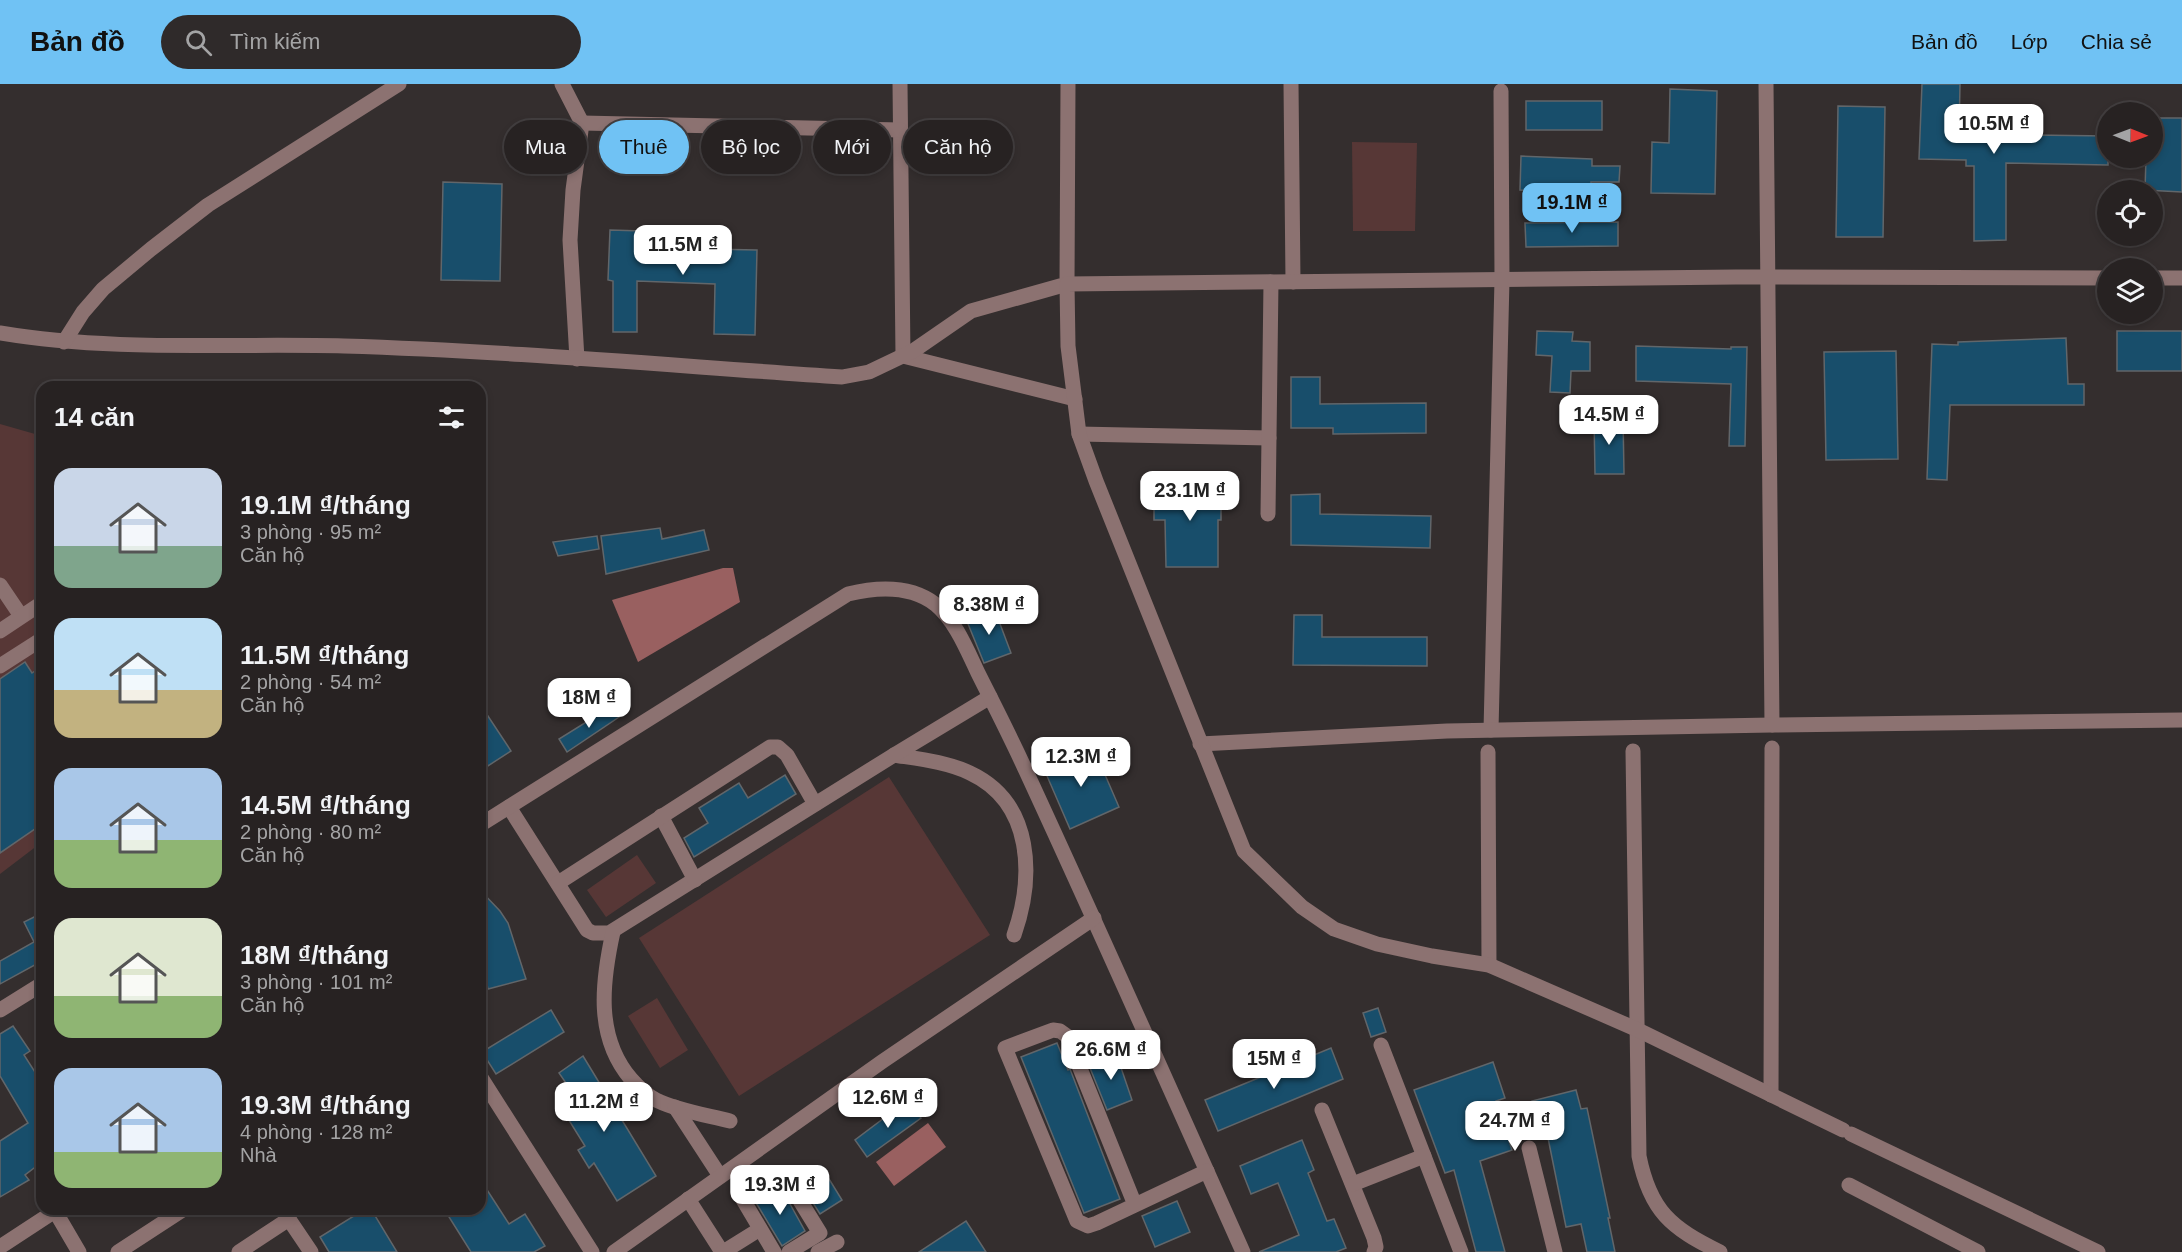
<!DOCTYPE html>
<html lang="vi">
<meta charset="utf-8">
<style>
body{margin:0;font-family:Arial,sans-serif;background:#2f2a2a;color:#f1f3f6;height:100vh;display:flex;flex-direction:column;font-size:22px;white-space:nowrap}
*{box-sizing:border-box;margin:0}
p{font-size:20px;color:#a4a4a5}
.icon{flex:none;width:33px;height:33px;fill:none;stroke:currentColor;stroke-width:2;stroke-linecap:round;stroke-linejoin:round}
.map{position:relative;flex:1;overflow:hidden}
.details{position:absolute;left:36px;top:297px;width:450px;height:834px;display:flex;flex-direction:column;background:#272222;border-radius:18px;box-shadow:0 3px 9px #0003,0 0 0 2px #433f40}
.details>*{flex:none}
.guide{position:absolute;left:504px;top:36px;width:570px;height:54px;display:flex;gap:12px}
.needle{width:39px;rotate:91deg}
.fabs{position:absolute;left:2097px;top:18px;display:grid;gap:12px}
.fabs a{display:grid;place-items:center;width:66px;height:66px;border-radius:50%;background:#272222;box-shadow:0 3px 9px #0003,0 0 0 2px #433f40;font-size:30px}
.price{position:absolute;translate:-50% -51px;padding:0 14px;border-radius:12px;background:#fff;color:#222;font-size:20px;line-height:39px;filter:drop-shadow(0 2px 3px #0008)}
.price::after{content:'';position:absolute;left:50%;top:36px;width:18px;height:14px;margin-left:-9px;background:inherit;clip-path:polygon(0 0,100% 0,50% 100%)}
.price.current{background:#70c2f4;color:#111}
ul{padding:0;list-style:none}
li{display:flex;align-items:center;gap:18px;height:150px;padding:0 18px}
li span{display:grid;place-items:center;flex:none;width:168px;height:120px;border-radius:18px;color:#555}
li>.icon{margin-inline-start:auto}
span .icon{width:72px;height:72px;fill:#fffc;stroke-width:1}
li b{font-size:26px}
h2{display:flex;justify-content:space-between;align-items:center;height:72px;padding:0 18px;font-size:26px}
.pill{padding:0 21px;border-radius:27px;background:#272222;box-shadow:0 3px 9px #0003,0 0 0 2px #433f40;font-size:21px;line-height:54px}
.pill.current{background:#70c2f4;color:#111}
header{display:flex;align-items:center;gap:36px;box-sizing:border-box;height:84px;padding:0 30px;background:#70c2f4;color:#111}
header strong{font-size:28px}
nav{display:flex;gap:33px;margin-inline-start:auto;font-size:21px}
.search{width:420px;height:54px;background:#2f2a2a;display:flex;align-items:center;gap:15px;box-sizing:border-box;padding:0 21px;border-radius:33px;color:#a4a4a5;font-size:22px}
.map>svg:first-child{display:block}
.green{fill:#573736}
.water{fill:#996060}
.building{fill:#184e6b;stroke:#61666a;stroke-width:1.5}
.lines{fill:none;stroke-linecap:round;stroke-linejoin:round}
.minor{stroke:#8c7271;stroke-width:15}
</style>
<header>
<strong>Bản đồ</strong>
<div class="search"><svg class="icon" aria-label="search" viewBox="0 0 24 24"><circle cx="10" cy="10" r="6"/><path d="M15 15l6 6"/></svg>Tìm kiếm</div>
<nav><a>Bản đồ</a><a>Lớp</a><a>Chia sẻ</a></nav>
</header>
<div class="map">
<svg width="2182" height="1168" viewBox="0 0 2182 1168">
<rect width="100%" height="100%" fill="#342e2e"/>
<!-- green -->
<g class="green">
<path d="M1352,58l65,1 -2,88h-62z"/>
<path d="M0,340l42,12v406l-42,32z"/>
<path d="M889,693l101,158 -251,161 -100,-158z"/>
<path d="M637,771l19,28 -50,34 -19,-27z"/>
<path d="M657,914l31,52 -28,18 -32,-52z"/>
</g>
<!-- water -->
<g class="water">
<path d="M723,484h10l7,34 -102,60 -26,-62z"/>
<path d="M928,1039l18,24 -52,39 -18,-24z"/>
</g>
<!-- building -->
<g class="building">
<path d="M1922,0h38l-1,50 149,2v29l-102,-2v77l-32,1v-75h-8v-6l-47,-1z"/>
<path d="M1670,5l47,2 -2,103 -64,-1 1,-51 17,1z"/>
<rect x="1526" y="17" width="76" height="29"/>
<path d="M1838,22l47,1 -2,130h-47z"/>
<path d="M2152,34h30v74l-37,-2 1,-32h6z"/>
<path d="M1521,72l71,3v7h28l-1,16h-28v11l-71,-3z"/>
<path d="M443,98l59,2 -2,97 -59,-1z"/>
<path d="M1618,138v24l-92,1 -1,-24z"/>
<path d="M610,146l97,3 -1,16 51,1 -2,85 -41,-1 1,-50 -78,-3v51h-24v-51l-5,-1z"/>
<path d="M1537,247l36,1 -1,9 18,1v29h-19l-1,22 -20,-1 2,-36 -16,-1z"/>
<rect x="2117" y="247" width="65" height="40"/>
<path d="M2066,254l2,46h16v21h-134l-3,75 -20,-1 5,-135 26,1v-3z"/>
<path d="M1636,262l95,3v-2h16l-2,99h-16l2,-62 -95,-3z"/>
<path d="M1896,267l2,108 -72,1 -2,-108z"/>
<path d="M1291,293h29v27l106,-1v30l-93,1v-6h-42z"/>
<path d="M1623,333l1,57h-29l-1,-56z"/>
<path d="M1154,399h67v37h-3v47h-52l-1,-47h-11z"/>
<path d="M1320,410v20l111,2 -1,32 -139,-3v-50z"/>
<path d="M660,444l2,11 42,-9 5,20 -103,24 -5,-38z"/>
<path d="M597,452l2,13 -41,7 -5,-14z"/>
<path d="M994,524l17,45 -27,10 -18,-44z"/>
<path d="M1294,531h28v22h105v29l-134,-1z"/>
<path d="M25,578l7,11 10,-7v158l-42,29v-174z"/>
<path d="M480,620l31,47 -31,20z"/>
<path d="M612,622l7,11 -52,35 -8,-13z"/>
<path d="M1093,663l26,60 -49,22 -26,-60z"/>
<path d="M785,691l11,19 -102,63 -10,-19 24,-15 -9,-15 40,-25 9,15z"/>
<path d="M480,806l20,21 8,12 18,56 -38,10 -8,-34z"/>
<path d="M42,829v48l-42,23v-23l34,-19 -10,-20z"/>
<path d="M1378,924l8,24 -15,5 -8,-24z"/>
<path d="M551,926l13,22 -68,42 -14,-22z"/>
<path d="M13,942l17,25 -6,4 18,28v79l-17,13 4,5 -29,17v-56l28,-18 -28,-47v-42z"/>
<path d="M1057,959l11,27 2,-1 50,130 -36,14 -63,-156z"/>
<path d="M1331,964l12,31 -125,52 -13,-31z"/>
<path d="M1116,969l16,47 -25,10 -19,-47z"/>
<path d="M583,972l73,120 -39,25 -23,-38 -5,5 -11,-18 7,-4 -23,-37 15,-10 -18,-26z"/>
<path d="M1493,978l12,36 -9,3 8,25 32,-6 -4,-19 44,-11 5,19 6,-1 23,110h-2l7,34h-28l-6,-28 -15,3 -19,-94 -38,8 3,9 -32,11 25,91h-29l-22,-82 -9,3 -31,-83z"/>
<path d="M908,1016l13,18 -54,39 -12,-17z"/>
<path d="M1302,1056l12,30 -6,3 19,48 7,-2 12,29 -10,4h-77l40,-17 -21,-52 -27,11 -11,-28z"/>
<path d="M821,1082l21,34 -22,14 -22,-35z"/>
<path d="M480,1095l29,45 16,-10 20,32 -11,6h-63l-27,-43h36z"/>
<path d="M780,1102l25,45 -23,15 -27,-45z"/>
<path d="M1177,1117l13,31 -35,15 -13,-31z"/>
<path d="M365,1125h6l26,43h-68l-9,-15z"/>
<path d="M966,1137l20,31h-67z"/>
</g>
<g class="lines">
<!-- minor -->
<g class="minor">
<path d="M562,0l20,39 -9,67 -3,50 7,119"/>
<path d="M900,0l3,272 172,43"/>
<path d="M1291,0l2,198"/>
<path d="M1766,0l6,641"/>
<path d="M582,39l318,7"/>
<path d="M2152,194h30"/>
<path d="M0,249c113,19 230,10 344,13 166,5 332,20 498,31l27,-5 44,-21 58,-40 96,-27 1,-200"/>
<path d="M64,258l19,-30 20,-23 48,-40 57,-44 191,-121"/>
<path d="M1079,350l190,4"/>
<path d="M1268,430l3,-232"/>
<path d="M0,501l21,31"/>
<path d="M0,547l42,-28"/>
<path d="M0,582l42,-27"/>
<path d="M1491,646l11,-450 -1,-189"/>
<path d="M1200,660l247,-13 325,-6 410,-5"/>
<path d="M1633,667l6,405c11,55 32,72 81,96"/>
<path d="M1488,668l1,213"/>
<path d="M894,671c25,4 53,7 76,18 64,30 64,105 44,162"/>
<path d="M509,723l78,123 6,3h16l285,-178 96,-58"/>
<path d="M661,732l34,64"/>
<path d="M480,741l368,-231c29,-7 62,-9 87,10 20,16 32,46 43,69 16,32 33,65 48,98 74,160 145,320 217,481"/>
<path d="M558,799l212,-136h8l9,8 28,49"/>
<path d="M613,848c-11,50 -18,105 18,147 7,8 15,16 25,21 23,11 50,15 74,21"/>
<path d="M0,926l42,-26"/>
<path d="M1381,961l80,207"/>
<path d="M480,992l112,176"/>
<path d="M1771,1011l1,-347"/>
<path d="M675,1023l45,69"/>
<path d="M1322,1026l52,128 2,9 -2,5"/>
<path d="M1843,1046l-207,-101 -147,-64 -57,-9 -55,-12 -43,-15 -32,-22 -58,-56 -148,-370 -17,-47 -11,-88 -1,-62 669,-7 372,1"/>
<path d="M1851,1050l247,118"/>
<path d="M1529,1064l26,104"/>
<path d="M1353,1100l71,-28"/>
<path d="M1849,1101l129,67"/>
<path d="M688,1115l34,53"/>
<path d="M1135,1121l-68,-169 -7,-5 -7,-1 -48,18 72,173 11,5 9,-3 110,-52"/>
<path d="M282,1125l29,43"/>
<path d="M55,1127l24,41"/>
<path d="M0,1163l58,-38"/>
<path d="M118,1168l66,-43"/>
<path d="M239,1168l50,-33"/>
<path d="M614,1168l269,-191 211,-143"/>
<path d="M723,1168l37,-23"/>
<path d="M774,1168l-32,-54 41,-25 37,60 -31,19"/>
<path d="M818,1168l19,-10"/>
</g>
</g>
</svg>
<div class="fabs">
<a><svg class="needle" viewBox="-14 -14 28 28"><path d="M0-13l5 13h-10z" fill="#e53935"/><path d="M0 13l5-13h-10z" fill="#a4a4a5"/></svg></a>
<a><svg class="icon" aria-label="locate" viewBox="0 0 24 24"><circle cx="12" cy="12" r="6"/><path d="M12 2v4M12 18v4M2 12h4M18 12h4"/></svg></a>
<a><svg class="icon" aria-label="layers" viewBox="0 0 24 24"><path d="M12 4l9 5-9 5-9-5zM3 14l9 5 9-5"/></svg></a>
</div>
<b class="price" style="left:1994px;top:71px">10.5M ₫</b>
<b class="price current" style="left:1572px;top:150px">19.1M ₫</b>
<b class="price" style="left:683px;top:192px">11.5M ₫</b>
<b class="price" style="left:1609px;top:362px">14.5M ₫</b>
<b class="price" style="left:1190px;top:438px">23.1M ₫</b>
<b class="price" style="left:989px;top:552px">8.38M ₫</b>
<b class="price" style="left:589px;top:645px">18M ₫</b>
<b class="price" style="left:1081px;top:704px">12.3M ₫</b>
<b class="price" style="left:1111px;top:997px">26.6M ₫</b>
<b class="price" style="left:1274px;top:1006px">15M ₫</b>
<b class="price" style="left:888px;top:1045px">12.6M ₫</b>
<b class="price" style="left:604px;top:1049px">11.2M ₫</b>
<b class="price" style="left:1515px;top:1068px">24.7M ₫</b>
<b class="price" style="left:780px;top:1132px">19.3M ₫</b>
<div class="guide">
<a class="pill">Mua</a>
<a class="pill current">Thuê</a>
<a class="pill">Bộ lọc</a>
<a class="pill">Mới</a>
<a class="pill">Căn hộ</a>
</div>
<section class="details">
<h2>14 căn<svg class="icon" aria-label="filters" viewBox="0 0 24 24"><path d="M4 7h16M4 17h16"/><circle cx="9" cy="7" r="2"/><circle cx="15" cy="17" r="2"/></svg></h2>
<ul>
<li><span style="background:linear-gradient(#c9d6e8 65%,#7fa58c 0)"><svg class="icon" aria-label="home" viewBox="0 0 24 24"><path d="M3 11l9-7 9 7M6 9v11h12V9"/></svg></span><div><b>19.1M ₫/tháng</b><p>3 phòng · 95 m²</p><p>Căn hộ</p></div></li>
<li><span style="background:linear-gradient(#bfe0f5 60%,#c2b280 0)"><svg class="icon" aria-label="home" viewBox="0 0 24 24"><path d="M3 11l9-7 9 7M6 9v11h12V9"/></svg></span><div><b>11.5M ₫/tháng</b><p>2 phòng · 54 m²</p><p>Căn hộ</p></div></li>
<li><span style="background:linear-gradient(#a9c7e8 60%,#8fb573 0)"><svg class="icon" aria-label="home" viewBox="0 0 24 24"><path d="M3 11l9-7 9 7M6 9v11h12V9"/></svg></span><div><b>14.5M ₫/tháng</b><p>2 phòng · 80 m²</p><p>Căn hộ</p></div></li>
<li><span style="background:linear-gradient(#dfe7d0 65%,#8fb573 0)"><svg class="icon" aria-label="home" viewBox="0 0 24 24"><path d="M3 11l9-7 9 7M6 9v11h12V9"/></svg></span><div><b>18M ₫/tháng</b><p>3 phòng · 101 m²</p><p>Căn hộ</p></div></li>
<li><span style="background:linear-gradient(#a9c7e8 70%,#8fb573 0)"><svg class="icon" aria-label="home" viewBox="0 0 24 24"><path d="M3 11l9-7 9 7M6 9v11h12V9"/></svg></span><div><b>19.3M ₫/tháng</b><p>4 phòng · 128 m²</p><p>Nhà</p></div></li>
</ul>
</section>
</div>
